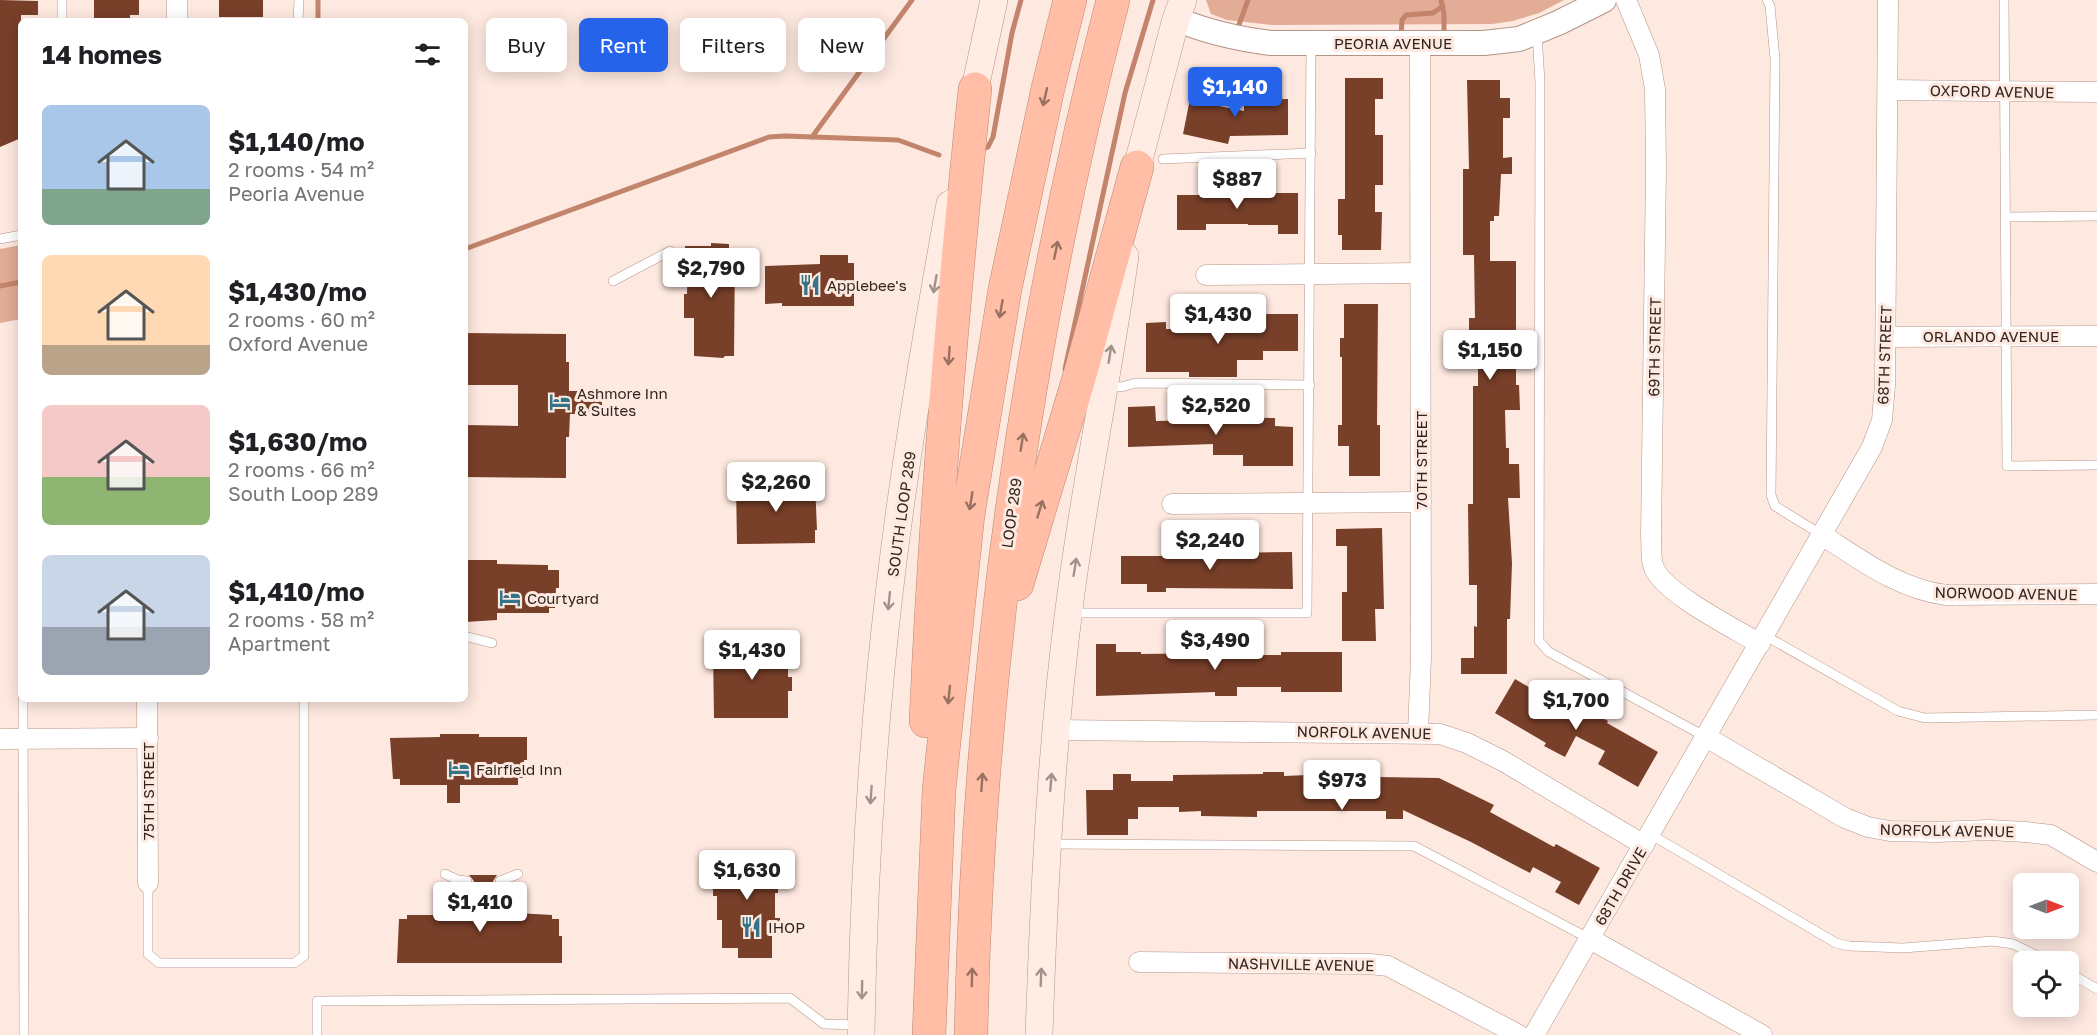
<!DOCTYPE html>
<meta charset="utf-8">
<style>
body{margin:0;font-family:"Golos Text",sans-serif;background:#f6f6f6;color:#202124;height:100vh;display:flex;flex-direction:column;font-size:22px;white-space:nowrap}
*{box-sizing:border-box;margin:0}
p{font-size:20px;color:#757577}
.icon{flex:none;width:33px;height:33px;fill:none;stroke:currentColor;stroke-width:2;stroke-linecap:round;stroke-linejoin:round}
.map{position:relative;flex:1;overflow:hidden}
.drawer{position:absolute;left:18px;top:18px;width:450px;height:684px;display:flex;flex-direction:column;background:#fff;border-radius:9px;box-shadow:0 3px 15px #0003}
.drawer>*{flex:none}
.guide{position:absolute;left:486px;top:18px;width:570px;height:54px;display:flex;gap:12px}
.needle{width:39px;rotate:90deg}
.buttons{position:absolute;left:2013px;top:873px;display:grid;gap:12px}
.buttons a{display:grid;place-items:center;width:66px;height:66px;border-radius:9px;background:#fff;box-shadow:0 3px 15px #0003;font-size:30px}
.price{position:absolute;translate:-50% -51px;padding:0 14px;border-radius:6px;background:#fff;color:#222;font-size:20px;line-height:39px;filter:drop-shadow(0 2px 3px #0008)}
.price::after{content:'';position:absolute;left:50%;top:36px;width:18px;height:14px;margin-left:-9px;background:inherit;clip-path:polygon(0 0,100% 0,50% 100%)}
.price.current{background:#2563eb;color:#fff}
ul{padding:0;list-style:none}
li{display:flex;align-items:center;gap:18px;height:150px;padding:0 24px}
li span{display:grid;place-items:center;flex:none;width:168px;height:120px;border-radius:9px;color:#555}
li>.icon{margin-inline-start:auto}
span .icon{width:72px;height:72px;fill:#fffc;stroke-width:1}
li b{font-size:26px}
h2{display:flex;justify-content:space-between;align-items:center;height:72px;padding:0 24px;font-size:26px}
.pill{padding:0 21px;border-radius:9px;background:#fff;box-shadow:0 3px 15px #0003;font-size:21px;line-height:54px}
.pill.current{background:#2563eb;color:#fff}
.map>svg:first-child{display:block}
.green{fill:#e2ac96}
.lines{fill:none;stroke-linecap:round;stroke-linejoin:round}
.stream{stroke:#c3846c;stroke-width:5}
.building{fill:#783f29}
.service-casing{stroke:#b59487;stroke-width:10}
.minor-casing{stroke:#b59487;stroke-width:21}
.tertiary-casing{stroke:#b59487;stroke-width:26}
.secondary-casing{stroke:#b59487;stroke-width:28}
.motorway-casing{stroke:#b78876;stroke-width:34}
.service{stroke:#fff;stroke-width:9}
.minor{stroke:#fff;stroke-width:20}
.tertiary{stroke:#fff;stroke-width:24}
.secondary{stroke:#ffece4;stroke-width:27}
.motorway{stroke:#ffbea5;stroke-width:33}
.oneway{stroke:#987162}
.oneway2{stroke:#a2928b}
.labels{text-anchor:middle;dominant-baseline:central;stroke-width:6;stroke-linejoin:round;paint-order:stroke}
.street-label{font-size:15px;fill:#31241f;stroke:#fee9e0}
.poi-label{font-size:15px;fill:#31241f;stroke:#fee9e0;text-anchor:start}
</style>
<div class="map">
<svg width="2097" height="1035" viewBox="0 0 2097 1035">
<rect width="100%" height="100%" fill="#fee9e0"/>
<!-- green -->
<g class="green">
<path d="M1206,0h358l-25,13 -26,8 -21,3 -220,1 -45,-5 -16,-6z"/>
<path d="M21,245v74l-21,4v-74z"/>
</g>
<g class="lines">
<!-- stream -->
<g class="stream">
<path d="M318,0v21"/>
<path d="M1441,0l3,14v22"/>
<path d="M1237,30l11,-30"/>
<path d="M1401,36l1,-16 4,-5 27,-2 10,-7"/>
<path d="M812,137l100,-137"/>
<path d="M981,149l7,-2 5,-10 19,-104 9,-33"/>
<path d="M465,249l304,-112 16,-1 113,4 41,15"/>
<path d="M0,286l21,-4"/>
<path d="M1065,369l60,-276 28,-93"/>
</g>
</g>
<!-- building -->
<g class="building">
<path d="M0,0l38,1v14h-17v123l-21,9z"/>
<path d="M94,0h45v15h-9v6h-36z"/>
<rect x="219" y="0" width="44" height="17"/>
<path d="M1345,78h38v21h-8v36h8v50h-8v27h7l-1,38h-39v-15h-4v-36h7z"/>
<path d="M1467,80h33v18h10v20h-7v40l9,-1v17h-11l-2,42h-5v5h-4v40h26v124h3l1,25h-15l1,38h3v16h10l1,34h-12l4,65 -2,56h-3v55h-46v-16h13v-32l3,1v-42h-8l-1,-81h5v-118h5v-45h-9v-23h6l-1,-63h-11v-86h6z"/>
<path d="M1192,89l24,5 -2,11 30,6v-11l44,-1v36l-58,1 -2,8 -45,-10z"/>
<path d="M1199,178h14v19h35v-4h50v41h-20v-9h-30v-1h-42v6h-29v-35h22z"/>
<path d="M711,243l18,1v7h6l-1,105h-9l-2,2 -29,-2v-38h-10v-24h3l1,-33h-3v-15h26z"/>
<path d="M820,255h28v8h6v43h-72v-3l-17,1v-38l55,-2z"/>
<path d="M1344,304h34l-1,121h3v51h-31v-30h-11v-21h4v-68h-2v-19h4z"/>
<path d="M1247,314h51v37h-35v9h-26v17h-48v-5h-43v-49l20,-1v7l81,-1z"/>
<path d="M465,333l101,1v28h3v29h33v23h-32l-1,23h-3v41l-101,-1v-52l53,1v-41h-53z"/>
<path d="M1155,406l1,15 48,-1v-9h26v6l45,1v8l18,1v39h-50v-11h-30v-11l-85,3v-40z"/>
<path d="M815,483l2,47h-2v13l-78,1 -1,-60z"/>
<path d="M1382,528l2,81h-9l1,32h-34v-49h5v-46h-11v-17z"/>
<path d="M1211,550h18v3l63,-1 1,37 -127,-1v4h-19v-8h-26v-28h90z"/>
<path d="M465,560h32v4l51,1v5h11v18h-3l-1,20h-6v5h-52v7l-32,2z"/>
<path d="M737,640h47v11h4v26h4v14h-4v27h-74l-1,-67h24z"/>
<path d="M1255,642v13h26v-3h61v40h-61v-5h-44v9h-22v-4l-119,4v-52h20v8h25v2l73,-1v-10z"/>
<path d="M1515,679l49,29 4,-8 40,21 -1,2 51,29 -20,35 -40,-23 7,-13 -29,-15 -11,21 -21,-11 2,-3 -51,-30z"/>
<path d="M440,734h39v3h48v23h-3v18h-6v7h-58v18h-13v-18h-47v-6h-7l-3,-41 50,-1z"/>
<path d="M1263,772h21v4l93,-4v5l62,1 55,27 -4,7 64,35 2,-3 44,24 -21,37 -24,-13 6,-10 -28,-15 -3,6 -59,-31 -68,-32v9h-17v-8h-129v6l-56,-1v-5l-22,1v-5h-41v12h-10v16h-41l-1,-45h27v-16h18v7h42v-6l90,-1z"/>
<path d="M713,851h62v7h3v35h-3v25h5v17h-8v23h-34v-10h-16v-28h-5v-24h-4z"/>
<path d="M469,875h28l-4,6 2,5 5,2v24l52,3v4h7v17h3v27h-165l2,-44h8v-4h39v-3h21v-24l5,-3 2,-4z"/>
</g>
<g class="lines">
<defs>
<g id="service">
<path d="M62,0v21"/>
<path d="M1767,0l3,6 5,53 -4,436 4,11 47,29"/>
<path d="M2004,0l3,466 90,-1"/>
<path d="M298,21l1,-21"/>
<path d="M1537,34l3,48 -1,559 10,11 157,85"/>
<path d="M1163,159l148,-6"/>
<path d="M2005,217l92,-1"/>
<path d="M0,239l21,-4"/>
<path d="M613,281l57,-30"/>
<path d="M1107,386l14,1 15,-4 174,2"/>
<path d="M1072,613h235l4,-570"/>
<path d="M1764,635l134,76 27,7 172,-3"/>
<path d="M468,637l24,6"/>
<path d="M23,699l1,336"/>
<path d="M1650,834l186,109 13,3 54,2 90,-7 20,3 37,18"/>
<path d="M1049,844l365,2 176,93"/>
<path d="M445,874l13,6 9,1"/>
<path d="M500,881l18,-7"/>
<path d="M148,883v71l11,9h135l10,-7v-257"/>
<path d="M2068,972l29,17"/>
<path d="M317,1035v-34l473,-3 34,26 36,1"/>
</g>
<g id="minor">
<path d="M177,0v21"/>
<path d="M1626,0l23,55 6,34 1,79 -5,368c1,9 -1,24 3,32 11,26 80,60 106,76"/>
<path d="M1888,90l209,2"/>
<path d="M1206,275l214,-2"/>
<path d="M1886,337l211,-1"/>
<path d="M1172,504l249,-2"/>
<path d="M1822,535c39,25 77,54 124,60l151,-1"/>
<path d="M147,699l1,184"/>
<path d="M1055,730l385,4 27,9 36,18 141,84"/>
<path d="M1418,732l3,-74 -1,-615"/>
<path d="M1706,737l139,81 23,9 22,4 46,1 53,-2 37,2 25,3 46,27"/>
<path d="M0,739l148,-1"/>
<path d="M1590,939l172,96"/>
<path d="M1139,962l231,2 18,2 131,69"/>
<path d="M1534,1035l338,-588 10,-27 3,-35 3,-385"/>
</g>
<path id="tertiary" d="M1176,19c31,13 62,20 95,24h213l35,-4 39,-16 46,-23"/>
<g id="secondary">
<path d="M971,107l23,-107"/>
<path d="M1134,188l3,-21 39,-148 7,-19"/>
<path d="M861,1035c2,-122 8,-244 20,-366 15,-156 41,-311 69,-465"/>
<path d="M1039,1035c5,-145 12,-290 31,-434 15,-116 39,-230 55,-345"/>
</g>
<g id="motorway">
<path d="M1017,584l62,-206 58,-211"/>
<path d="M926,721c9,-211 27,-422 49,-632"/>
<path d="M929,1035l10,-245 29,-275 37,-226 43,-201 22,-88"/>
<path d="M971,1035c7,-350 54,-697 142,-1035"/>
</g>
</defs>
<!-- service casing -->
<use href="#service" class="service-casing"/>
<!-- minor casing -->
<use href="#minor" class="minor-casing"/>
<!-- tertiary casing -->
<use href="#tertiary" class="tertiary-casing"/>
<!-- secondary casing -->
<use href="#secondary" class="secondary-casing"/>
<!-- motorway casing -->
<use href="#motorway" class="motorway-casing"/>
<!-- service -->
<use href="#service" class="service"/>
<!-- minor -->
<use href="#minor" class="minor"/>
<!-- tertiary -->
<use href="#tertiary" class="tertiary"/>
<!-- secondary -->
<use href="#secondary" class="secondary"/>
<!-- motorway -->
<use href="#motorway" class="motorway"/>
</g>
<!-- one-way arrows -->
<defs><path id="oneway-shaft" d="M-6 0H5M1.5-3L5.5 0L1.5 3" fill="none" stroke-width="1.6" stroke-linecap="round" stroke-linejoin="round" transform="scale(1.5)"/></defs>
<g class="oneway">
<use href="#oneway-shaft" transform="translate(1045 97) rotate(103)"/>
<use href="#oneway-shaft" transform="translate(1056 250) rotate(-78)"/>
<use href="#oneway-shaft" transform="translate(1001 309) rotate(100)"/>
<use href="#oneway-shaft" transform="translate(949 356) rotate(94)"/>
<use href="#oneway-shaft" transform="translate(1022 442) rotate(-81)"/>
<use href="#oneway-shaft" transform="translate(971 501) rotate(99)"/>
<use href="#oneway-shaft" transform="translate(1040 509) rotate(-73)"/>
<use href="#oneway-shaft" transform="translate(949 695) rotate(96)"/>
<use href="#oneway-shaft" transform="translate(982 782) rotate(-86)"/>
<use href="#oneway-shaft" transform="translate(972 977) rotate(-89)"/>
</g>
<g class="oneway2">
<use href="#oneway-shaft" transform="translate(935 284) rotate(100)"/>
<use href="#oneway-shaft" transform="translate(1110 354) rotate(-81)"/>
<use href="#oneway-shaft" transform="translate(1075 567) rotate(-81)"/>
<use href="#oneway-shaft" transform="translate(889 601) rotate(96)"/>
<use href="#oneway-shaft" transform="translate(1051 782) rotate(-85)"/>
<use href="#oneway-shaft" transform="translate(871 795) rotate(94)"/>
<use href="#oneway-shaft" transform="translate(1041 977) rotate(-88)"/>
<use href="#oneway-shaft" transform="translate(862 990) rotate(91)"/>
</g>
<!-- icons -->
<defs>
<symbol id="restaurant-bare" viewBox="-9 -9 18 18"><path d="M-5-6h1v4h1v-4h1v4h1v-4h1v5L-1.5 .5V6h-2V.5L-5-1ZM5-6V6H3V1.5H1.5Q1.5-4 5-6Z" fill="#347388" stroke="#fee9e0" stroke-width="2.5" paint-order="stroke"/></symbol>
<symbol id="hotel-bare" viewBox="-9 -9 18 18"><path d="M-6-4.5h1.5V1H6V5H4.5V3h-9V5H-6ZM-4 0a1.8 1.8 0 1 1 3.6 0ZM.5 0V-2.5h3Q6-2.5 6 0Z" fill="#347388" stroke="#fee9e0" stroke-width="2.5" paint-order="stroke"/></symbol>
</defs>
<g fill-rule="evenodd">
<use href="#restaurant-bare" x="795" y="270" width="30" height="30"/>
<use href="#hotel-bare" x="545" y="387" width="30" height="30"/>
<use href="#hotel-bare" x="495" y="583" width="30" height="30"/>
<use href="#hotel-bare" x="444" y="754" width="30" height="30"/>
<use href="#restaurant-bare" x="736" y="912" width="30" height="30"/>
</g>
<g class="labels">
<!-- street labels -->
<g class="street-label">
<text x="1393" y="43">PEORIA AVENUE</text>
<text transform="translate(1992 91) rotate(1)">OXFORD AVENUE</text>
<text x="1991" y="336">ORLANDO AVENUE</text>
<text transform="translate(1654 347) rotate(-89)">69TH STREET</text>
<text transform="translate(1884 355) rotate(-88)">68TH STREET</text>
<text transform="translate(1421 460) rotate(-90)">70TH STREET</text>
<text transform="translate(1011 513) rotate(-82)">LOOP 289</text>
<text transform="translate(901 514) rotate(-82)">SOUTH LOOP 289</text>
<text transform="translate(2006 593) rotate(1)">NORWOOD AVENUE</text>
<text transform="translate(1364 732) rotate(1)">NORFOLK AVENUE</text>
<text transform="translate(148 791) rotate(-90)">75TH STREET</text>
<text transform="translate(1947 830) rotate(1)">NORFOLK AVENUE</text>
<text transform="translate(1620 886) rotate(-60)">68TH DRIVE</text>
<text transform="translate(1301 964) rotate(1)">NASHVILLE AVENUE</text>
</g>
<!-- poi labels -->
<g class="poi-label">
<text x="827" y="285">Applebee's</text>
<text x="577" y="393">Ashmore Inn<tspan x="577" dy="17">&amp; Suites</tspan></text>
<text x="527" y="598">Courtyard</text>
<text x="476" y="769">Fairfield Inn</text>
<text x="768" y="927">IHOP</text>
</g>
</g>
</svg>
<div class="buttons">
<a><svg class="needle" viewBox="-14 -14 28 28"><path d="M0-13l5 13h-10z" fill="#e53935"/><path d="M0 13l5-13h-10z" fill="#757577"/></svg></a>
<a><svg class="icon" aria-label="locate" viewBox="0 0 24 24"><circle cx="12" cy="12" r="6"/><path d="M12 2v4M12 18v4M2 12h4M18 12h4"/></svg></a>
</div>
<b class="price current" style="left:1235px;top:118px">$1,140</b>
<b class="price" style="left:1237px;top:210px">$887</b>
<b class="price" style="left:711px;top:299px">$2,790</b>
<b class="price" style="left:1218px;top:345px">$1,430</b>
<b class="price" style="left:1490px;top:381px">$1,150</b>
<b class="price" style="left:1216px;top:436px">$2,520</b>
<b class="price" style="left:776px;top:513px">$2,260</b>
<b class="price" style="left:1210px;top:571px">$2,240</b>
<b class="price" style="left:1215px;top:671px">$3,490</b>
<b class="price" style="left:752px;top:681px">$1,430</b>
<b class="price" style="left:1576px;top:731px">$1,700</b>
<b class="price" style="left:1342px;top:811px">$973</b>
<b class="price" style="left:747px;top:901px">$1,630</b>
<b class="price" style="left:480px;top:933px">$1,410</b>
<div class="guide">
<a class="pill">Buy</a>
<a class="pill current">Rent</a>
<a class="pill">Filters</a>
<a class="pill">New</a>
</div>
<section class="drawer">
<h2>14 homes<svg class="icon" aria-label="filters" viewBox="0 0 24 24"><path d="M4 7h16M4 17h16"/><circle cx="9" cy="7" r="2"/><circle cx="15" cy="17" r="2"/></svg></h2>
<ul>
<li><span style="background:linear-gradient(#a9c7e8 70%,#7fa58c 0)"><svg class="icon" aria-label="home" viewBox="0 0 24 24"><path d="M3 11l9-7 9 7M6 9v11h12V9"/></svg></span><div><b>$1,140/mo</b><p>2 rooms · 54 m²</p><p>Peoria Avenue</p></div></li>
<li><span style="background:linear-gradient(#ffd9b3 75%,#b9a48a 0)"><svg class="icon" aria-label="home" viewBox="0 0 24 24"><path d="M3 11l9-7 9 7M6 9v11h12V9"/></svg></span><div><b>$1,430/mo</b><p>2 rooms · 60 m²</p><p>Oxford Avenue</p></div></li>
<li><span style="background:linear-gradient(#f6c9c9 60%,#8fb573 0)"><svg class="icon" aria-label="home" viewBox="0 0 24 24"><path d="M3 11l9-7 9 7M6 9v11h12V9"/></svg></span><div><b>$1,630/mo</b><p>2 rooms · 66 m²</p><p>South Loop 289</p></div></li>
<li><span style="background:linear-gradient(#c9d6e8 60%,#9aa5b1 0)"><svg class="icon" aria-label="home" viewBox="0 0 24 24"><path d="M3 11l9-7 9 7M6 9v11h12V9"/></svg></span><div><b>$1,410/mo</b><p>2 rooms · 58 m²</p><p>Apartment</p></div></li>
</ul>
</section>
</div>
